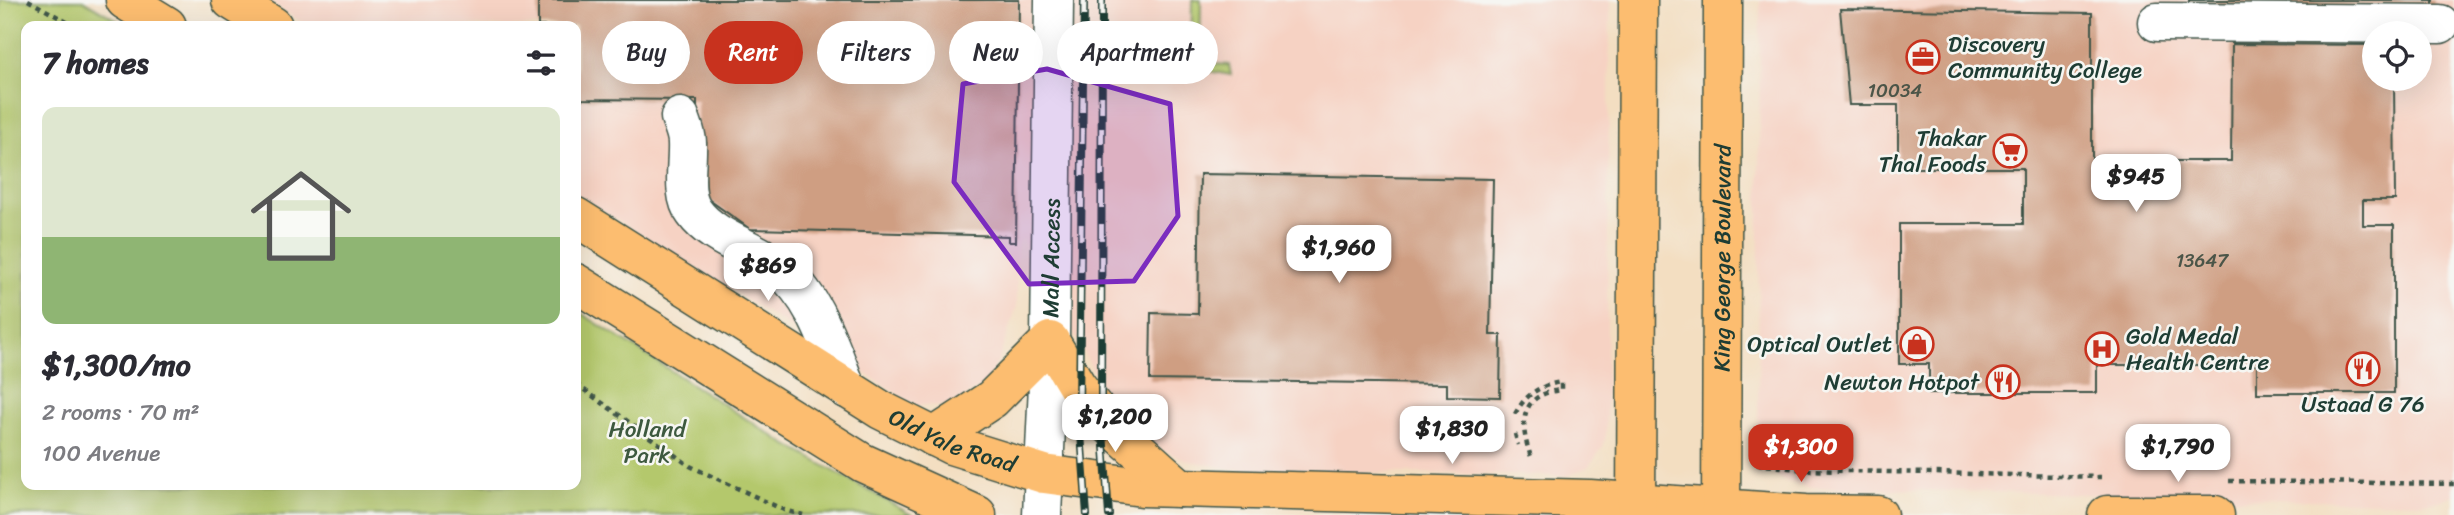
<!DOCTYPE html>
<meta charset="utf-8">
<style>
body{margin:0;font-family:Sriracha,sans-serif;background:#f2f2f3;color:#2b2b33;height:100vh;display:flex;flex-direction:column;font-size:26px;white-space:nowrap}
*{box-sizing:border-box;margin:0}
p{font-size:23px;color:#7c7c81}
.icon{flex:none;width:38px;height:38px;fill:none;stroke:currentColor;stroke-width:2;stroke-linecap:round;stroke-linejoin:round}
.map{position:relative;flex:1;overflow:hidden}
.panel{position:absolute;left:21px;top:21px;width:560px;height:469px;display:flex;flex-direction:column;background:#fff;border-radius:14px;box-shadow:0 7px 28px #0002}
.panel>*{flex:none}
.hud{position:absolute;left:602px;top:21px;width:665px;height:63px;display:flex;gap:14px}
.tools{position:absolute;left:2362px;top:21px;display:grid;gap:14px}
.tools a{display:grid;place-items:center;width:70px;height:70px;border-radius:50%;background:#fff;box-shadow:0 7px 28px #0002;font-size:35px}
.price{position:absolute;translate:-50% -60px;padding:0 16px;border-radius:14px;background:#fff;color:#222;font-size:23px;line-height:46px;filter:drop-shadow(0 2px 4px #0008)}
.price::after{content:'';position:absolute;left:50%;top:42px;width:21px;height:16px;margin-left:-10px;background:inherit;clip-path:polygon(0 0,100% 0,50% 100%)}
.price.selected{background:#c8321e;color:#fff}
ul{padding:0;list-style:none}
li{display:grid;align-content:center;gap:14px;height:371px;padding:0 21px}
li span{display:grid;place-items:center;height:217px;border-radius:14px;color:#555}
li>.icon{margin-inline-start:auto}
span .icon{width:126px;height:126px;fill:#fffc;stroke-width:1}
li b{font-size:30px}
h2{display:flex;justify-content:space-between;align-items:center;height:84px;padding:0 21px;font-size:30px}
.tag{padding:0 24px;border-radius:32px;background:#fff;box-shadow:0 7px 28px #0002;font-size:24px;line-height:63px}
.tag.selected{background:#c8321e;color:#fff}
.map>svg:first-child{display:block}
.built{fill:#f6d2c3;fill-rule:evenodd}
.green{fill:#b4c86c;stroke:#6a8250;stroke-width:2}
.building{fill:#cf9e82}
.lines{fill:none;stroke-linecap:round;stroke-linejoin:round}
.minor-casing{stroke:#3f5549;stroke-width:41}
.major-casing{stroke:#3f5549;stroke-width:41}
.path{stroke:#3f5549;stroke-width:4.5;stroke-dasharray:5 5;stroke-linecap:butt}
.minor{stroke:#fff;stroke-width:38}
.major{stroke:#fcbd6f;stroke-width:38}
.rail-casing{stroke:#1f3d34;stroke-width:8}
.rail{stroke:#f6f6f2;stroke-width:5;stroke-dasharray:16;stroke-linecap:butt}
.marked{fill:#7b2cbf;fill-opacity:0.2;stroke:#7b2cbf;stroke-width:5;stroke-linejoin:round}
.labels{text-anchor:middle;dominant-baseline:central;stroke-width:5;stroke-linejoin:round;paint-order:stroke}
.number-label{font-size:19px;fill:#4b5548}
.poi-label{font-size:23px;fill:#1f3d34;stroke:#f6f6f2;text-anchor:end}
.street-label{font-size:23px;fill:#1f3d34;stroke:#f6f6f2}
.park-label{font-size:23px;fill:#3d593f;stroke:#f6f6f2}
</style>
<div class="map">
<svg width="2454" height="515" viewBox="0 0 2454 515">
<rect width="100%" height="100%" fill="#f6f6f2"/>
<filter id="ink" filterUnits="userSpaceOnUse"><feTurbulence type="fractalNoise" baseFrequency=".0143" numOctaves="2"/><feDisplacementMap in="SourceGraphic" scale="14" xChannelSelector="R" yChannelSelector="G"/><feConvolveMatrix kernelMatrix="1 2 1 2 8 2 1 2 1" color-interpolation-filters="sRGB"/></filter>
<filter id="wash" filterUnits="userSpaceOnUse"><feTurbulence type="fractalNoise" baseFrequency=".00686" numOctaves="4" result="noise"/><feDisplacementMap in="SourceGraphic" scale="28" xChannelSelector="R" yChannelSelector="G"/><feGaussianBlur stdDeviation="1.57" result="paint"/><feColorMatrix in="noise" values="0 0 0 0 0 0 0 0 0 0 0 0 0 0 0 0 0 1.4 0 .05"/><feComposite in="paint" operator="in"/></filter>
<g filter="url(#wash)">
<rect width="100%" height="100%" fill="#f3dec1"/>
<!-- built -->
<g class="built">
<path d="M266,0h1344l-4,434 -3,13 -15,20 -21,9 -327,-6 -52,-9 -26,-11 -41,-27 -99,-185 -5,6v62l-18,53 -12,23 -36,24 -35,-1 -340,-211v-168h-268z"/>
<path d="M1760,0h694v495l-15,6 -17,2 -614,-16 -26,-7 -13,-11 -7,-12 -4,-31zM2375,33h45v46h-45z"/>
</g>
<!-- green -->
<g class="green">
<path d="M0,0h83l44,26h-101v459h550v-175l208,133 128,72h-912z"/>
<path d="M1192,0h9l-1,63 29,2 2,10 -40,-7z"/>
</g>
<g id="blocks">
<!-- building -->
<g class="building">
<path d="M538,0h481l-3,242h-7v-6l-259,-7 -49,-35 -4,-11v-83l-121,-1v-73h-38z"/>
<path d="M2189,0h244v11l-244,-6z"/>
<path d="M1840,9l252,4v148h139l1,-117 143,1v34h19l1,121h-32v25h31v168h-137v-28h-160v28h-168v-29h-30v-140h124v-56h-125v-63h-49z"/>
<path d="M1200,174l293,5 -3,156h11l-1,62 -53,-1v-12l-297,-4 1,-67 47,1z"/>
</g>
</g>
</g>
<g filter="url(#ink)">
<use href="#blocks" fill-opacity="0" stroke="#3f5549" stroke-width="2"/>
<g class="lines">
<defs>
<g id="minor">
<path d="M2157,22l283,2"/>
<path d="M680,117c3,9 7,17 7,26 1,21 -6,52 7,69 18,26 60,37 85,56 37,29 51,80 68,121"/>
<path id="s1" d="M1042,515l8,-174 4,-341"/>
</g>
<g id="major">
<path d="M125,0l42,26"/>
<path d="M231,0l42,26"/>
<path id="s2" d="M576,217l305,193 70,35 93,29 98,13 448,12 216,15 72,1"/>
<path d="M576,283l287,180 114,52"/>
<path d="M934,437l58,-38 58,-58 27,45 24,31 79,71"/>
<path d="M1636,515l2,-515"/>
<path id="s3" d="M1721,515l2,-515"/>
<path d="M2107,515h108"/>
</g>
</defs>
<!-- minor casing -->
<use href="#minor" class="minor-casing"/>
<!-- major casing -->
<use href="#major" class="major-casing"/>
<!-- path -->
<g class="path">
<path d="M28,0l46,26"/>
<path d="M576,384l114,82 94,44 19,5"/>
<path d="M1515,414c11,-20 24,-28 46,-32v8c-43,4 -42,37 -29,69"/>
<path d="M1515,434l3,11"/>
<path d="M1757,464l48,6 296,7"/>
<path d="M2229,481l225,3"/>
</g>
<!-- minor -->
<use href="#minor" class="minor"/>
<!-- major -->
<use href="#major" class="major"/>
<defs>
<g id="rail">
<path d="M1084,0l-5,407 8,108"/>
<path d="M1102,0l-1,404 8,111"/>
</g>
</defs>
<!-- rail casing -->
<use href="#rail" class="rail-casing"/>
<!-- rail -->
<use href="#rail" class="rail"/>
</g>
</g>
<!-- marked area -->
<path class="marked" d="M1047,69l123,35 8,112 -44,65 -105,3 -75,-102 9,-98z"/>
<!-- icons -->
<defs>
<symbol id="office-ring" viewBox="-11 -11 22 22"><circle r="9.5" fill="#f6f6f2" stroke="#c8321e" stroke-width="1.5"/><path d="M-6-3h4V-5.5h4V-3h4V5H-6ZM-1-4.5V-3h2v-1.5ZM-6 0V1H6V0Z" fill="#c8321e"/></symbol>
<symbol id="supermarket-ring" viewBox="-11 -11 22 22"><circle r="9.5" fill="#f6f6f2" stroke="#c8321e" stroke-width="1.5"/><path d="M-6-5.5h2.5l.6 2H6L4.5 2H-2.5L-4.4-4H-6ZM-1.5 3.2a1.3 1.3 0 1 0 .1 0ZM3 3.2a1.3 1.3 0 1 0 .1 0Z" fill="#c8321e"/></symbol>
<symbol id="shop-ring" viewBox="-11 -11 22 22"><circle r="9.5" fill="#f6f6f2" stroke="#c8321e" stroke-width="1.5"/><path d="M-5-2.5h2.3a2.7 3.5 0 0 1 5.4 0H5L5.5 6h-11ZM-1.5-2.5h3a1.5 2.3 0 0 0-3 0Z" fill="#c8321e"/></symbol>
<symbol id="hospital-ring" viewBox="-11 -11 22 22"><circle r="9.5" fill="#f6f6f2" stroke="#c8321e" stroke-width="1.5"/><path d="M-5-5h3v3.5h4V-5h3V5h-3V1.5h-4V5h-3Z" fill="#c8321e"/></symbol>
<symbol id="restaurant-ring" viewBox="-11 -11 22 22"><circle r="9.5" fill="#f6f6f2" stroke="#c8321e" stroke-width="1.5"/><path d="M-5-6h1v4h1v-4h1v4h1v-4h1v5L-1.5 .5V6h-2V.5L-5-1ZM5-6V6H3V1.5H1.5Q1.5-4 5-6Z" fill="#c8321e"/></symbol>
</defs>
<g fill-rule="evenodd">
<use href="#office-ring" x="1904" y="38" width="38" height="38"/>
<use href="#supermarket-ring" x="1991" y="132" width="38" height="38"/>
<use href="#shop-ring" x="1898" y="325" width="38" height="38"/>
<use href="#hospital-ring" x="2083" y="330" width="38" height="38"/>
<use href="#restaurant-ring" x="2344" y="350" width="38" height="38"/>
<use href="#restaurant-ring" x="1984" y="363" width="38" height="38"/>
</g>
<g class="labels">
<!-- number labels -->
<g class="number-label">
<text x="1895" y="90">10034</text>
<text x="2202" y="260">13647</text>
</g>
<!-- poi labels -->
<g class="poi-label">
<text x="1948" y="44" text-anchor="start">Discovery<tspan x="1948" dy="26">Community College</tspan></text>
<text x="1986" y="138">Thakar<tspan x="1986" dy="26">Thal Foods</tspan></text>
<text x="2126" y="336" text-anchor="start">Gold Medal<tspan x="2126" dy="26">Health Centre</tspan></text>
<text x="1892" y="344">Optical Outlet</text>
<text x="1979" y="382">Newton Hotpot</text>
<text x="2363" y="404" text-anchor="middle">Ustaad G 76</text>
</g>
<!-- street labels -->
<g class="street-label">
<text stroke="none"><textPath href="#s1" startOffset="257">Mall Access</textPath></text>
<text stroke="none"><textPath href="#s3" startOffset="257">King George Boulevard</textPath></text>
<text stroke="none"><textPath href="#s2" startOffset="439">Old Yale Road</textPath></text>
</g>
<!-- park labels -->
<g class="park-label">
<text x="647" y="429">Holland<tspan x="647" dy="26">Park</tspan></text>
</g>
</g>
</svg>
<div class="tools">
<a><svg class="icon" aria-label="locate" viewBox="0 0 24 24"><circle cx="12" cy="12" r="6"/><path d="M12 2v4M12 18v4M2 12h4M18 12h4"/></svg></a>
</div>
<b class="price" style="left:2136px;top:214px">$945</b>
<b class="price" style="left:1339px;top:285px">$1,960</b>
<b class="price" style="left:768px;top:303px">$869</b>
<b class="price" style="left:1115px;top:454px">$1,200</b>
<b class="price" style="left:1452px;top:466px">$1,830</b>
<b class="price selected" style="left:1801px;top:484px">$1,300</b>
<b class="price" style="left:2178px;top:484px">$1,790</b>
<div class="hud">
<a class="tag">Buy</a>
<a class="tag selected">Rent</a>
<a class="tag">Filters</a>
<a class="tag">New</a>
<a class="tag">Apartment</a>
</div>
<section class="panel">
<h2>7 homes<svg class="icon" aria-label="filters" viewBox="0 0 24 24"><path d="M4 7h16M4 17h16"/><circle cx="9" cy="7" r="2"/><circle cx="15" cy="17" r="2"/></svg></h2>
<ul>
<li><span style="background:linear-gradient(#dfe7d0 60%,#8fb573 0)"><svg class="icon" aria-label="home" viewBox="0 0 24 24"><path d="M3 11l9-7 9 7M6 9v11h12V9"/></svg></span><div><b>$1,300/mo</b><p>2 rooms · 70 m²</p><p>100 Avenue</p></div></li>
</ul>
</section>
</div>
